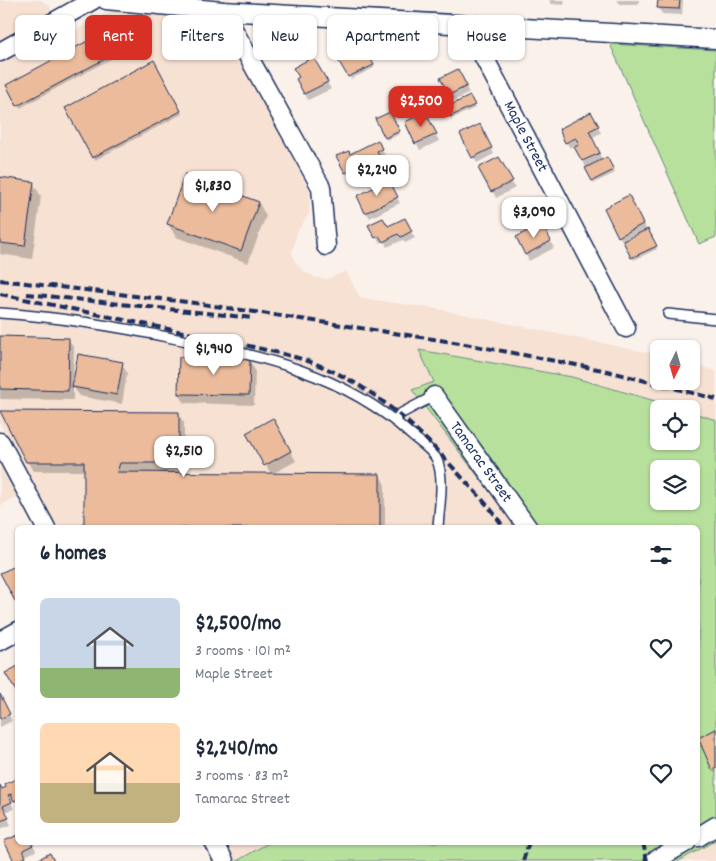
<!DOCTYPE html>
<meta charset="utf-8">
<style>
body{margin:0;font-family:Dekko,sans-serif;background:#f6f6f7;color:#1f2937;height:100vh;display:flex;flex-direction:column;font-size:19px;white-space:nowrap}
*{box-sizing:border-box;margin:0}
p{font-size:16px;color:#747a83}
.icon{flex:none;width:28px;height:28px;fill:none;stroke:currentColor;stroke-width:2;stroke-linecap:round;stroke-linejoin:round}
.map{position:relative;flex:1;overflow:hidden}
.panel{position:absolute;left:15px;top:525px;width:685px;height:320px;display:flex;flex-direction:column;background:#fff;border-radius:8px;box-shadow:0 1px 4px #0004}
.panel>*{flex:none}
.guide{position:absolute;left:15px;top:15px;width:686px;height:45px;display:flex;gap:10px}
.needle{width:32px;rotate:185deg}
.fabs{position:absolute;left:650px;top:340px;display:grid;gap:10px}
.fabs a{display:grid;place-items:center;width:50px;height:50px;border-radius:8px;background:#fff;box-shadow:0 1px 4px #0004;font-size:25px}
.price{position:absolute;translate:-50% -42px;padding:0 11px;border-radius:10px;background:#fff;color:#222;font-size:16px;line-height:32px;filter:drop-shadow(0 1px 2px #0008)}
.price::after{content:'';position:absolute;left:50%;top:30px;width:15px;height:11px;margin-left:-8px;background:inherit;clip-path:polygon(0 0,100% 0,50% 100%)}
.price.on{background:#d93025;color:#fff}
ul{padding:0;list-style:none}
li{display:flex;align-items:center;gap:15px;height:125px;padding:0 25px}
li span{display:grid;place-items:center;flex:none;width:140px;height:100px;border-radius:8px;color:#555}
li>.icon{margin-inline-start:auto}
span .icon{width:60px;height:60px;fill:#fffc;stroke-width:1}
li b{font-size:21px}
h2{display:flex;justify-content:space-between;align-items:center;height:60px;padding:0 25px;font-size:21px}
.tag{padding:0 18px;border-radius:8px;background:#fff;box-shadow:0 1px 4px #0004;font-size:18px;line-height:45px}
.tag.on{background:#d93025;color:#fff}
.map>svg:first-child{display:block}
.built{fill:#f6e1d3}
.green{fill:#b7e09c;stroke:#69887d;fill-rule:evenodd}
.shadow{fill:#0003}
.building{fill:#ebbb9c;stroke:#1b2f5e}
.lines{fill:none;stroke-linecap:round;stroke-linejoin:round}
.lane-casing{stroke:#1b2f5e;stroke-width:12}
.street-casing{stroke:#1b2f5e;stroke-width:21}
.lane{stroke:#fff;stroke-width:9}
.street{stroke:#fff;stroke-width:18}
.rail{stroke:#1b2f5e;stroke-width:4;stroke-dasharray:8 4;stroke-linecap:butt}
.labels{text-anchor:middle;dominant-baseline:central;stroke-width:4.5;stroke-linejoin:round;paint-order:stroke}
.street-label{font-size:16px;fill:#1b2f5e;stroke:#fff}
</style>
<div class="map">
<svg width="716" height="861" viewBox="0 0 716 861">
<rect width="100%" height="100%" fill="#fbf1eb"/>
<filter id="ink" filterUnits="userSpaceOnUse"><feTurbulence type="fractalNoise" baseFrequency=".02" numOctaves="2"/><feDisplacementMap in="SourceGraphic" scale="10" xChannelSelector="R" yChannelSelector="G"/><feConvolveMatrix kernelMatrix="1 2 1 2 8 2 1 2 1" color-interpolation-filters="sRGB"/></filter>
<g filter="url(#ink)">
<!-- built -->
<g class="built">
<path d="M0,0h40l9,5 2,4 -1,5 -19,14 9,22 74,-41 104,9 92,173 -1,23 -12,18 -5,21 4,10 7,8 14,7 11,1 18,-8 14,27 78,11 221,46v26h32v-17l25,7v49l-25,-8v-3h-8l-111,-32 -127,-23 -17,17 6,11 -22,9 105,136h-461l-56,-103z"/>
<path d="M0,464l17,32 -17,10z"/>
<path d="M716,840v21h-37z"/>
<path d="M224,843h46l-33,18h-4z"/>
</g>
<!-- green -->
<g class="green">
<path d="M610,44l106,6v187l-17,7z"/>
<path d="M419,350l153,27 111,32h-24v32h32v-29l25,8v420l-37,21h-442l33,-19h428v-314l-181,-1 -105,-137 22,-8zM659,469h32v32h-32z"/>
</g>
<!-- shadow -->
<g class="shadow">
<path d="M549,0h16l-1,5 -13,-1z"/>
<path d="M617,0h22l-1,5 -18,-1z"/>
<path d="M659,0h24l-1,15 -20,-1 -3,-6z"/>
<path d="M132,18l12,23 -124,67 -12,-22z"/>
<path d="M364,48l10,20 -23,11 -11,-18z"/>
<path d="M313,59l18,30 -23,11 -11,-21z"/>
<path d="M154,62l28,52 -87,46 -28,-52z"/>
<path d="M458,71l11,22 -15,8 -12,-23z"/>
<path d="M469,98l6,10 -24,11 -5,-10z"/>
<path d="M390,114l10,20 -13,6 -10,-20z"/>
<path d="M425,114l14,27 -19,9 -14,-27z"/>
<path d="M591,114l10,19 -10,5 12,23 4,-2 8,14 -21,10 -19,-37 -5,2 -4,-6z"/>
<path d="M483,132l11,22 -17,9 -16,-28z"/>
<path d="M377,141l8,14 -5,3 2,5 -32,16 -12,-22 12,-2z"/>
<path d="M499,159l16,29 -19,10 -16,-30z"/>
<path d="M0,179l33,4 8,13 -9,63 -32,-5z"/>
<path d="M388,182l12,21 -30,15 -4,-6z"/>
<path d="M259,203l7,13 -18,47 -72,-26 -8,-13z"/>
<path d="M632,203l25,46 -23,11 -15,-24z"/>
<path d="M404,220l11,18 -10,5 -2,-3 -16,7 -3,-6 -4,2 -4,-6 12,-10z"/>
<path d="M541,225l13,23 -25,13 -12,-23z"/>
<path d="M0,337l68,2 6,9 -1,32 49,-16 5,9 -5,31 -43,-8 -6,-10v14l-73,-1z"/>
<path d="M249,360l6,10 -1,35 -70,-2 -5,-10z"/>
<path d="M178,413l6,10v51h87l-23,-41 25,-13 23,41 -24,13 108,1 5,10v43h-300v-57h-52l-6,-10z"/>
<path d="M0,696l12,25 -12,6z"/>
<path d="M716,730v42h-2l-16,-33z"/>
<path d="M18,779v26l-3,-5 -4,2 3,7 -9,3 6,13 -11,4v-41l2,2 5,-2z"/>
<path d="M6,842h26l4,9 -11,5 2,5h-12z"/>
</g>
<!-- building -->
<g class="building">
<path d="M658,0h22l-1,9 -22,-1z"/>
<path d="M132,17l12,21 -127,68 -11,-21z"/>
<path d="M364,47l10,18 -26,12 -10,-17z"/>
<path d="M313,57l15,25 -24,12 -8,-15 3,-2 -6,-9z"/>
<path d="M154,60l27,51 -89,47 -27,-50z"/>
<path d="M458,69l9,17 -18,9 -9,-17z"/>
<path d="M470,96l5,9 -26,12 -5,-9z"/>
<path d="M390,112l10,19 -15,7 -10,-19z"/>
<path d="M425,112l12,22 -22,10 -10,-22z"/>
<path d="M591,112l8,14 -10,5 11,22 -18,8 -8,-14 5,-2 -3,-7 -11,5 -6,-14z"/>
<path d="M480,124l12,24 -20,10 -12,-24z"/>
<path d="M378,140l4,9 -5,2 3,6 -35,16 -9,-17 13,-5 1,3z"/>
<path d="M499,157l14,24 -22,11 -13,-24z"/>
<path d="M607,157l7,13 -22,11 -7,-13z"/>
<path d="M185,174l74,28 -18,49 -74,-27z"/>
<path d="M0,177l34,5 -9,64 -25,-3z"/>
<path d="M389,180l9,17 -33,16 -8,-17z"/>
<path d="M629,195l14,29 -25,13 -14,-29z"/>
<path d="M383,218l5,8 17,-8 7,13 -11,6 -3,-3 -15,8 -4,-6 -4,2 -7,-13z"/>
<path d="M542,223l9,18 -26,14 -9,-18z"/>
<path d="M648,229l9,17 -26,12 -8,-17z"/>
<path d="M0,336l69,2 -1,53 -68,-2z"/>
<path d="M78,354l45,8 -6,33 -45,-8z"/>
<path d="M179,357l71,2 -1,36 -71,-1z"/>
<path d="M0,411l179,1v51h-59l-3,9 263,2v54h-296v-66h-58z"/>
<path d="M273,418l18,33 -27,15 -18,-33z"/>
<path d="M18,565v35l-3,1 -15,-28z"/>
<path d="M18,666v27h-1l-12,-20z"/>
<path d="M0,694l10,20 -10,5z"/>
<path d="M716,729v39l-4,2 -14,-32z"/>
<path d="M18,778v22l-4,1 -3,-7 -3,1 4,7 -9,4 6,12 -9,3v-36l2,4 4,-2 -1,-3z"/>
<path d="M18,835v7h14l1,3 -10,5 3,7 -12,4 -10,-20z"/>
<path d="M50,853l4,8h-19z"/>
</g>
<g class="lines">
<defs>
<g id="lane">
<path d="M0,313c58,4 115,13 172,25 85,17 172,35 238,96 8,7 23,16 27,26 8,19 2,47 1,68"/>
<path d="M668,314l48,5"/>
<path d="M395,421l5,-7 34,-18"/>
</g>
<g id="street">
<path d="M106,0l117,11 493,28"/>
<path d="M223,11l98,176 5,59"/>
<path id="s1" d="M467,25l159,303"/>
<path d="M0,52l93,-52"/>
<path id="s2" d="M434,396l94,132"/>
<path d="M0,442l46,86"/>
<path d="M0,641l18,-10"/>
<path d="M698,837l18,-11"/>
<path d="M214,842l10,19"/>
<path d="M654,861l33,-19"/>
</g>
</defs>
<!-- lane casing -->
<use href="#lane" class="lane-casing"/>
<!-- street casing -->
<use href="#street" class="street-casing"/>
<!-- lane -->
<use href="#lane" class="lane"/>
<!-- street -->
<use href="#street" class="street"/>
<!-- rail -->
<g class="rail">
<path d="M0,280l195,23 265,40 143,27 113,29"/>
<path d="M0,294l245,51c28,7 58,12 85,25 51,23 90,61 127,102 16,18 34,35 47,56"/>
<path d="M27,294l226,24"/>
<path d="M643,842l4,19"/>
<path d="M523,861l6,-19"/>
</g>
</g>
</g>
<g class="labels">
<!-- street labels -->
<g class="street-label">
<text stroke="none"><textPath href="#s1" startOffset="126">Maple Street</textPath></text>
<text stroke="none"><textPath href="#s2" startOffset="81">Tamarac Street</textPath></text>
</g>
</g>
</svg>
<div class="fabs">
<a><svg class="needle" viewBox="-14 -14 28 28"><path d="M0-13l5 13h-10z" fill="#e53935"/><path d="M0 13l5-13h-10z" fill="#747a83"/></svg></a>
<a><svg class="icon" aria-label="locate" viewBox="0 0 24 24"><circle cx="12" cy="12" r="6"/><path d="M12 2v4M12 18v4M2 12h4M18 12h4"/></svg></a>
<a><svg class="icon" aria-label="layers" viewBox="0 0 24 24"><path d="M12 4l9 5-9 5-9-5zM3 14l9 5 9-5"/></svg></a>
</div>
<b class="price on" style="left:421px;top:128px">$2,500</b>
<b class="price" style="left:377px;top:197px">$2,240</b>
<b class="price" style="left:213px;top:213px">$1,830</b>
<b class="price" style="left:534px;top:239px">$3,090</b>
<b class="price" style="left:214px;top:376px">$1,940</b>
<b class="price" style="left:184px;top:478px">$2,510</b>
<div class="guide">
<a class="tag">Buy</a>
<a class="tag on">Rent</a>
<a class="tag">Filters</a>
<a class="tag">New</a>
<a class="tag">Apartment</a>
<a class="tag">House</a>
</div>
<section class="panel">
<h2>6 homes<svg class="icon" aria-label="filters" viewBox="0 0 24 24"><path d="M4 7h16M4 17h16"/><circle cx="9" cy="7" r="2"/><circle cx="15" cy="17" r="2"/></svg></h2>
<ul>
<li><span style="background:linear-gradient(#c9d6e8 70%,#8fb573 0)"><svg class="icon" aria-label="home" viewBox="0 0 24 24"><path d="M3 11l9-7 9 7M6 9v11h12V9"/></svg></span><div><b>$2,500/mo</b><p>3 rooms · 101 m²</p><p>Maple Street</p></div><svg class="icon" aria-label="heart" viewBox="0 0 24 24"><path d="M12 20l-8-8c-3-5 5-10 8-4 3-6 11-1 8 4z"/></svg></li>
<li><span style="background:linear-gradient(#ffd9b3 60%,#c2b280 0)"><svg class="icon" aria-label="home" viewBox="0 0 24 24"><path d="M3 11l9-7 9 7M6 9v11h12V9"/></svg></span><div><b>$2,240/mo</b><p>3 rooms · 83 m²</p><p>Tamarac Street</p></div><svg class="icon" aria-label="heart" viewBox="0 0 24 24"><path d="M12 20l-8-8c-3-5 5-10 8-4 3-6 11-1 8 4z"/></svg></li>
</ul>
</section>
</div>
